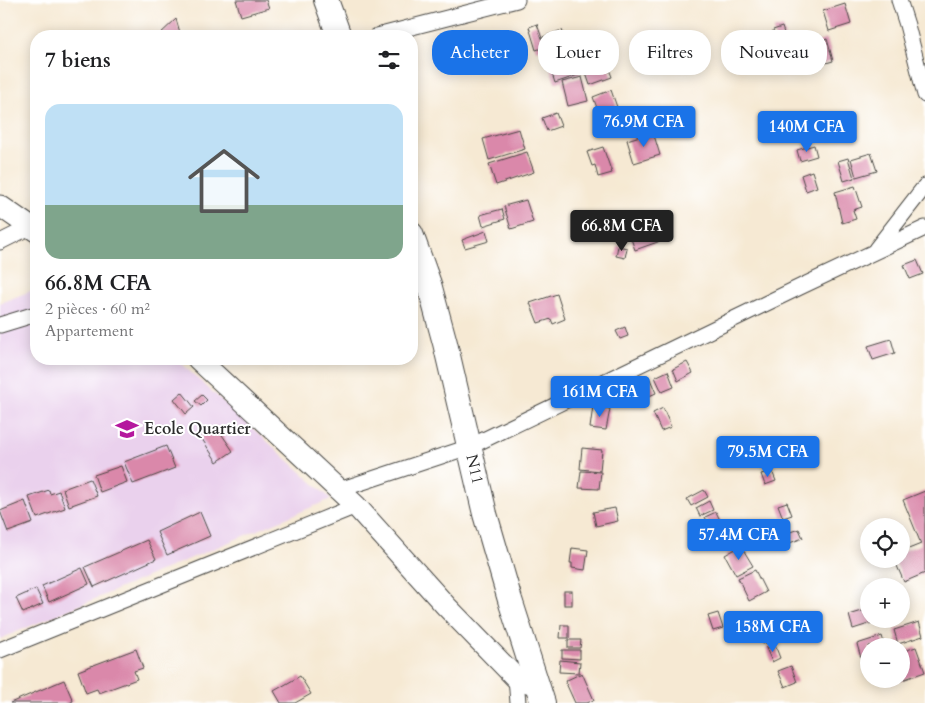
<!DOCTYPE html>
<html lang="fr">
<meta charset="utf-8">
<style>
body{margin:0;font-family:Cardo,serif;background:#f6f6f6;color:#202124;height:100vh;display:flex;flex-direction:column;font-size:19px;white-space:nowrap}
*{box-sizing:border-box;margin:0}
p{font-size:16px;color:#757577}
.icon{flex:none;width:28px;height:28px;fill:none;stroke:currentColor;stroke-width:2;stroke-linecap:round;stroke-linejoin:round}
.map{position:relative;flex:1;overflow:hidden}
.panel{position:absolute;left:30px;top:30px;width:388px;height:335px;display:flex;flex-direction:column;background:#fff;border-radius:20px;box-shadow:0 2px 12px #0003}
.panel>*{flex:none}
.guide{position:absolute;left:432px;top:30px;width:418px;height:45px;display:flex;gap:10px}
.fabs{position:absolute;left:860px;top:518px;display:grid;gap:10px}
.fabs a{display:grid;place-items:center;width:50px;height:50px;border-radius:50%;background:#fff;box-shadow:0 2px 12px #0003;font-size:25px}
.price{position:absolute;translate:-50% -42px;padding:0 11px;border-radius:5px;background:#1a73e8;color:#fff;font-size:16px;line-height:32px;filter:drop-shadow(0 1px 2px #0008)}
.price::after{content:'';position:absolute;left:50%;top:30px;width:15px;height:11px;margin-left:-8px;background:inherit;clip-path:polygon(0 0,100% 0,50% 100%)}
.price.current{background:#222;color:#fff}
ul{padding:0;list-style:none}
li{display:grid;align-content:center;gap:10px;height:265px;padding:0 15px}
li span{display:grid;place-items:center;height:155px;border-radius:15px;color:#555}
li>.icon{margin-inline-start:auto}
span .icon{width:90px;height:90px;fill:#fffc;stroke-width:1}
li b{font-size:21px}
h2{display:flex;justify-content:space-between;align-items:center;height:60px;padding:0 15px;font-size:21px}
.chip{padding:0 18px;border-radius:20px;background:#fff;box-shadow:0 2px 12px #0003;font-size:18px;line-height:45px}
.chip.current{background:#1a73e8;color:#fff}
.map>svg:first-child{display:block}
.built{fill:#ead1ed}
.building{fill:#da88aa}
.lines{fill:none;stroke-linecap:round;stroke-linejoin:round}
.minor-casing{stroke:#494844;stroke-width:17}
.secondary-casing{stroke:#494844;stroke-width:23}
.primary-casing{stroke:#494844;stroke-width:26}
.minor{stroke:#fff;stroke-width:15}
.secondary{stroke:#fff;stroke-width:21}
.primary{stroke:#fff;stroke-width:24}
.labels{text-anchor:middle;dominant-baseline:central;stroke-width:4;stroke-linejoin:round;paint-order:stroke}
.poi-label{font-size:16px;font-weight:bold;fill:#2b2b2b;stroke:#fff;text-anchor:start}
.street-label{font-size:16px;fill:#2b2b2b;stroke:#fff}
</style>
<div class="map">
<svg width="925" height="703" viewBox="0 0 925 703">
<rect width="100%" height="100%" fill="#fff"/>
<filter id="ink" filterUnits="userSpaceOnUse"><feTurbulence type="fractalNoise" baseFrequency=".02" numOctaves="2"/><feDisplacementMap in="SourceGraphic" scale="10" xChannelSelector="R" yChannelSelector="G"/><feConvolveMatrix kernelMatrix="1 2 1 2 8 2 1 2 1" color-interpolation-filters="sRGB"/></filter>
<filter id="wash" filterUnits="userSpaceOnUse"><feTurbulence type="fractalNoise" baseFrequency=".0096" numOctaves="4" result="noise"/><feDisplacementMap in="SourceGraphic" scale="20" xChannelSelector="R" yChannelSelector="G"/><feGaussianBlur stdDeviation="1.12" result="paint"/><feColorMatrix in="noise" values="0 0 0 0 0 0 0 0 0 0 0 0 0 0 0 0 0 1.4 0 .05"/><feComposite in="paint" operator="in"/></filter>
<g filter="url(#wash)">
<rect width="100%" height="100%" fill="#f6e9d3"/>
<!-- built -->
<path class="built" d="M36,289v70h140l155,140 -331,140v-336z"/>
<g id="blocks">
<!-- building -->
<g class="building">
<path d="M236,0h30l3,8 -28,8z"/>
<path d="M845,4l6,20 -22,7 -6,-20z"/>
<path d="M176,19l5,17h-23z"/>
<path d="M537,24l8,23 -9,3 -7,-23z"/>
<path d="M782,27l3,9 -10,3 -2,-9z"/>
<path d="M562,30l7,19 -19,7 -7,-19z"/>
<path d="M827,39l6,22 -21,6 -7,-21z"/>
<path d="M601,48l11,29 -22,8 -10,-29z"/>
<path d="M574,52l7,22 -26,9 -7,-22z"/>
<path d="M582,77l6,24 -20,5 -6,-24z"/>
<path d="M611,90l7,20 -18,6 -7,-19z"/>
<path d="M556,113l5,13 -14,5 -5,-13z"/>
<path d="M519,129l6,20 -36,11 -6,-21z"/>
<path d="M653,132l7,23 -26,8 -7,-23z"/>
<path d="M814,145l3,11 -17,5 -3,-11z"/>
<path d="M603,147l9,26 -14,4 -3,-12 -3,1 -5,-14z"/>
<path d="M527,152l7,20 -38,13 -7,-21z"/>
<path d="M871,153l6,18 -21,6 -5,-18z"/>
<path d="M848,158l6,20 -10,3 -6,-20z"/>
<path d="M812,171l5,16 -11,4 -5,-16z"/>
<path d="M855,186l7,21 -9,3 3,9 -14,4 -7,-31z"/>
<path d="M526,200l7,22 -22,7 -7,-23z"/>
<path d="M502,209l3,10 -22,7 -3,-11z"/>
<path d="M660,222l6,17 -31,11 -6,-17z"/>
<path d="M486,231l3,10 -24,7 -3,-8z"/>
<path d="M618,246l9,2 -2,10 -9,-2z"/>
<path d="M917,260l6,14 -13,5 -6,-14z"/>
<path d="M557,294l8,25 -12,5 -2,-5 -13,4 -8,-20z"/>
<path d="M625,327l3,9 -8,3 -4,-8z"/>
<path d="M891,339l4,14 -22,7 -5,-14z"/>
<path d="M687,362l6,11 -15,8 -5,-12z"/>
<path d="M668,371l6,16 -12,5 -7,-15z"/>
<path d="M650,379l6,14 -18,8 -7,-14z"/>
<path d="M182,392l12,15 -8,7 -12,-15z"/>
<path d="M202,395l5,5 -6,6 -6,-5z"/>
<path d="M593,406l17,3 -4,21 -16,-2z"/>
<path d="M663,408l8,19 -10,4 -8,-18z"/>
<path d="M216,426l17,25 -16,11 -17,-26z"/>
<path d="M166,446l9,22 -42,16 -9,-22z"/>
<path d="M582,448l20,2 -2,21 -20,-2z"/>
<path d="M121,466l6,16 -27,10 -6,-17z"/>
<path d="M581,471l20,1 -2,17 -20,-1z"/>
<path d="M772,471l4,10 -11,4 -4,-11z"/>
<path d="M90,479l7,17 -28,10 -6,-17z"/>
<path d="M49,490l1,4 9,-3 6,17 -28,10 -8,-21z"/>
<path d="M704,490l4,7 -17,9 -4,-7z"/>
<path d="M925,491v82l-21,9 -10,-23h7v-7l20,-8 -18,-44z"/>
<path d="M25,501l8,22 -25,9 -8,-21z"/>
<path d="M709,501l4,9 -13,6 -4,-8z"/>
<path d="M787,502l5,13 -9,3 -5,-13z"/>
<path d="M615,508l3,13 -22,5 -3,-14z"/>
<path d="M200,512l10,24 -43,19 -10,-23z"/>
<path d="M716,512l12,24 -17,8 -9,-16 7,-3 -4,-8z"/>
<path d="M799,529l4,9 -16,6 -3,-10z"/>
<path d="M147,540l9,19 -62,28 -9,-20z"/>
<path d="M741,546l12,20 -17,9 -11,-20z"/>
<path d="M572,548l16,2 -3,20 -13,-2v-5h-2z"/>
<path d="M82,568l7,16 -40,18 -7,-16z"/>
<path d="M755,570l11,22 -17,9 -11,-23z"/>
<path d="M36,589l7,15 -20,9 -7,-15z"/>
<rect x="564" y="591" width="8" height="14"/>
<path d="M869,609v10h9v2l-25,8 -4,-14z"/>
<path d="M718,613l5,15 -10,3 -5,-15z"/>
<path d="M919,622l4,14 -25,8 -4,-14z"/>
<path d="M561,625h8v13h-9z"/>
<path d="M770,630l4,10 -11,4 -4,-9z"/>
<path d="M882,636l3,10h-16v10l-8,2 -4,-14z"/>
<path d="M568,640h13l-1,8h-12z"/>
<path d="M775,645l5,13 -8,4 -6,-14z"/>
<path d="M916,647l9,25 -34,12 -2,-5h12v-27z"/>
<path d="M136,649l7,19 -9,3 3,8 -38,14 -2,-4 -11,4 -8,-22z"/>
<path d="M562,650h18v9l-18,-1z"/>
<path d="M560,660l20,2 -1,11 -20,-1z"/>
<path d="M791,666l6,16 -12,5 -7,-16z"/>
<path d="M582,673l12,27 -7,3h-12l-10,-22z"/>
<path d="M300,676l11,18 -16,9h-14l-7,-12z"/>
<path d="M64,680l9,21 -4,2h-59z"/>
</g>
</g>
</g>
<g filter="url(#ink)">
<use href="#blocks" fill-opacity="0" stroke="#494844" stroke-width="1"/>
<g class="lines">
<defs>
<g id="minor">
<path d="M899,0l8,25 18,70"/>
<path d="M377,36l140,-36"/>
<path d="M0,242l30,-15"/>
<path d="M876,249l49,-63"/>
<path d="M0,325l36,-11"/>
<path d="M339,490l130,-43 333,-161 123,-58"/>
<path d="M0,650l356,-144"/>
<path d="M516,678l2,25"/>
</g>
<g id="secondary">
<path d="M0,206l36,25"/>
<path d="M198,359l158,147 90,100 70,72 21,7"/>
</g>
<g id="primary">
<path d="M326,0l13,36"/>
<path id="s1" d="M411,234l18,50 16,59 40,171 25,86 33,103"/>
</g>
</defs>
<!-- minor casing -->
<use href="#minor" class="minor-casing"/>
<!-- secondary casing -->
<use href="#secondary" class="secondary-casing"/>
<!-- primary casing -->
<use href="#primary" class="primary-casing"/>
<!-- minor -->
<use href="#minor" class="minor"/>
<!-- secondary -->
<use href="#secondary" class="secondary"/>
<!-- primary -->
<use href="#primary" class="primary"/>
</g>
</g>
<!-- icons -->
<defs>
<symbol id="school-bare" viewBox="-9 -9 18 18"><path d="M0-5L7-2L0 1L-7-2ZM-4 1L0 2.5L4 1V4Q0 6-4 4Z" fill="#b5179e" stroke="#fff" stroke-width="2.5" paint-order="stroke"/></symbol>
</defs>
<g fill-rule="evenodd">
<use href="#school-bare" x="111" y="413" width="32" height="32"/>
</g>
<g class="labels">
<!-- poi labels -->
<g class="poi-label">
<text x="144" y="429">Ecole Quartier</text>
</g>
<!-- street labels -->
<g class="street-label">
<text stroke="none"><textPath href="#s1" startOffset="244">N11</textPath></text>
</g>
</g>
</svg>
<div class="fabs">
<a><svg class="icon" aria-label="locate" viewBox="0 0 24 24"><circle cx="12" cy="12" r="6"/><path d="M12 2v4M12 18v4M2 12h4M18 12h4"/></svg></a>
<a>+</a>
<a>−</a>
</div>
<b class="price" style="left:644px;top:148px">76.9M CFA</b>
<b class="price" style="left:807px;top:153px">140M CFA</b>
<b class="price current" style="left:622px;top:252px">66.8M CFA</b>
<b class="price" style="left:600px;top:418px">161M CFA</b>
<b class="price" style="left:768px;top:478px">79.5M CFA</b>
<b class="price" style="left:739px;top:561px">57.4M CFA</b>
<b class="price" style="left:773px;top:653px">158M CFA</b>
<div class="guide">
<a class="chip current">Acheter</a>
<a class="chip">Louer</a>
<a class="chip">Filtres</a>
<a class="chip">Nouveau</a>
</div>
<section class="panel">
<h2>7 biens<svg class="icon" aria-label="filters" viewBox="0 0 24 24"><path d="M4 7h16M4 17h16"/><circle cx="9" cy="7" r="2"/><circle cx="15" cy="17" r="2"/></svg></h2>
<ul>
<li><span style="background:linear-gradient(#bfe0f5 65%,#7fa58c 0)"><svg class="icon" aria-label="home" viewBox="0 0 24 24"><path d="M3 11l9-7 9 7M6 9v11h12V9"/></svg></span><div><b>66.8M CFA</b><p>2 pièces · 60 m²</p><p>Appartement</p></div></li>
</ul>
</section>
</div>
